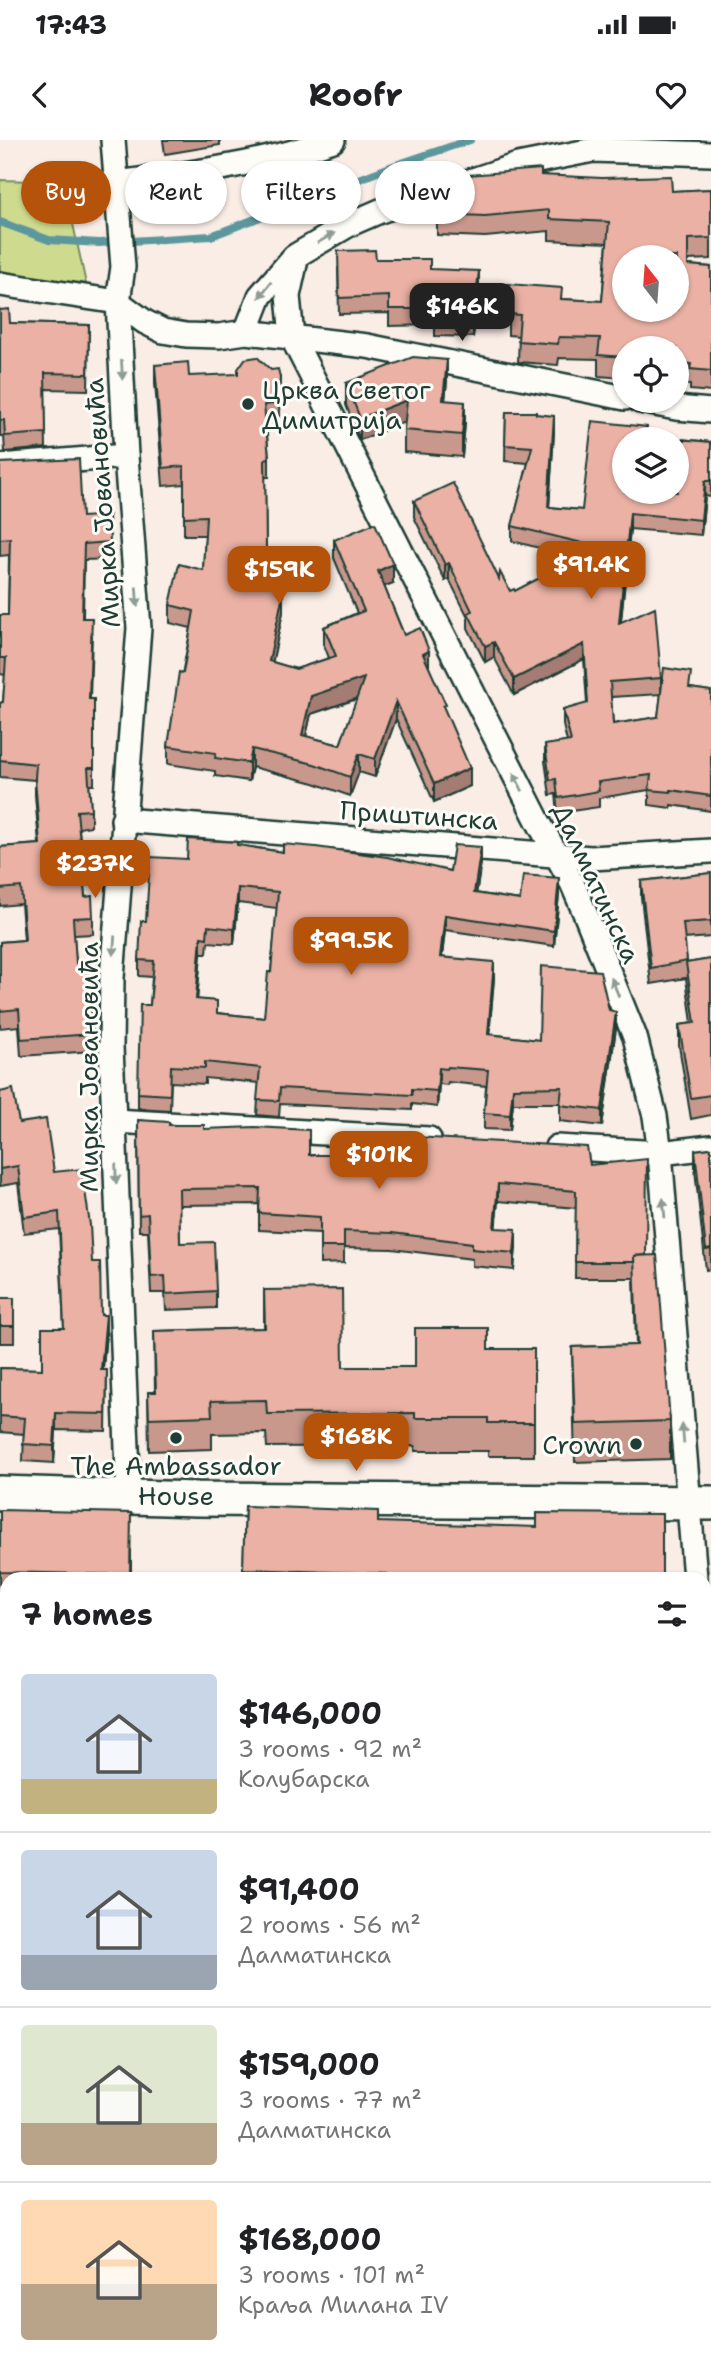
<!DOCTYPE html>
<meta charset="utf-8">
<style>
body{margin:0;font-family:"Shantell Sans",sans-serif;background:#f6f6f6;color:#202124;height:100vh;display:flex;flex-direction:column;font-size:26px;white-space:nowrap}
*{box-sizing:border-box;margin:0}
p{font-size:23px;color:#757577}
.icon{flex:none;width:38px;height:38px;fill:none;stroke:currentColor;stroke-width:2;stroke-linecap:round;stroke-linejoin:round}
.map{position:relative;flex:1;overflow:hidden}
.details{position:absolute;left:0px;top:1432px;width:712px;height:800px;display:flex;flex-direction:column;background:#fff;border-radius:21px 21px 0 0;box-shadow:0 2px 5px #0004}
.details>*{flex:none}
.banner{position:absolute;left:21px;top:21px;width:670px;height:63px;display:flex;gap:14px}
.needle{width:46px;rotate:343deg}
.tools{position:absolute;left:612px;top:105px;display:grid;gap:14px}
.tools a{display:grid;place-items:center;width:77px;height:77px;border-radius:50%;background:#fff;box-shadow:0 2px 5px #0004;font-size:35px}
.price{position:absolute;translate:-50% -60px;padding:0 16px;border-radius:14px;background:#b45309;color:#fff;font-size:23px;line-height:46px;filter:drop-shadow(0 2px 4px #0008)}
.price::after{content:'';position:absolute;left:50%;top:42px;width:21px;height:16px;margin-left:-10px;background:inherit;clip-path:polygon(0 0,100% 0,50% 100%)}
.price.current{background:#222;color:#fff}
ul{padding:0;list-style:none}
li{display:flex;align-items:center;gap:21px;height:175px;padding:0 21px}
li+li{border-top:2px solid #e0e0e0}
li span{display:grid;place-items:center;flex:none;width:196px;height:140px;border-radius:7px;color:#555}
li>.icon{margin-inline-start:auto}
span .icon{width:84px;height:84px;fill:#fffc;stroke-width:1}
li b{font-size:30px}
h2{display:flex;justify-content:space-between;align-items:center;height:84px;padding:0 21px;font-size:30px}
.tag{padding:0 24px;border-radius:32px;background:#fff;box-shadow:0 2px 5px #0004;font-size:24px;line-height:63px}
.tag.current{background:#b45309;color:#fff}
.status{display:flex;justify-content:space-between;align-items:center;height:49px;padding:0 35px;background:#fff;direction:ltr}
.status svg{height:19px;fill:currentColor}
header{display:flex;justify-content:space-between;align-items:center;height:91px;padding:0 21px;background:#fff;font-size:32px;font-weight:700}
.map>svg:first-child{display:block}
.built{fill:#f4dbd2}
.green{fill:#cedb8e;stroke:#768c61;stroke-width:2}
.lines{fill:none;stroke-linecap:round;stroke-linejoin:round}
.stream{stroke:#5c979d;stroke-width:8}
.street-casing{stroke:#1f3d34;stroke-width:28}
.secondary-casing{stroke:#1f3d34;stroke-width:38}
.street{stroke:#fdfcf7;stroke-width:23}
.secondary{stroke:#fdfcf7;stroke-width:33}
.wall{fill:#c9988d;stroke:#1f3d34;stroke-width:2;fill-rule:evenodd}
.shaded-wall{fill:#a47c73;stroke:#1f3d34;stroke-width:2}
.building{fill:#eab1a4;stroke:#1f3d34;stroke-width:2;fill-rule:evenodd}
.oneway{fill:#8e9c96}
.poi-dot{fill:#1f3d34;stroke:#fdfcf7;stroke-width:2.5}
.labels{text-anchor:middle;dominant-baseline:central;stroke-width:6;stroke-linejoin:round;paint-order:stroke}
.poi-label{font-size:26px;fill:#1f3d34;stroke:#fdfcf7;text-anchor:start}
.street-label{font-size:26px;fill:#1f3d34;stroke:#fdfcf7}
</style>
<div class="status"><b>17:43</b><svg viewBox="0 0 49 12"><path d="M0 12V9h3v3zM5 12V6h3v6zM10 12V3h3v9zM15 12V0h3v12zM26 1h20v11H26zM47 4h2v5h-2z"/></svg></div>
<header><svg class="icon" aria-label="back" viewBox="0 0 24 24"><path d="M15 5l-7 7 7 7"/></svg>Roofr<svg class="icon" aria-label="heart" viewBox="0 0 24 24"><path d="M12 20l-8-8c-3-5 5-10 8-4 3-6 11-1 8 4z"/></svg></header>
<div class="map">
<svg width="711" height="2230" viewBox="0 0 711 2230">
<rect width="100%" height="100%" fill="#f9ede6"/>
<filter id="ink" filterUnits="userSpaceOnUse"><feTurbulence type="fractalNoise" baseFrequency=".0143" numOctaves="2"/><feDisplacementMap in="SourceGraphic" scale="14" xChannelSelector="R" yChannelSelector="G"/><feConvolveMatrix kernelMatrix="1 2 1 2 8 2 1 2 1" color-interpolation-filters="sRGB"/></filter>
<g filter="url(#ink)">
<!-- built -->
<path class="built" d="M705,1849h6v381h-29l1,-6h22z"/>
<!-- green -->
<g class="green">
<path d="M0,40l64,2 25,116 -89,-14z"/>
<path d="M136,2224h492l-1,6h-487z"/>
</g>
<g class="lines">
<!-- stream -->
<path class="stream" d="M0,82l49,18 50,3 112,-7 182,-70 77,-26"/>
<defs>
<g id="street">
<path d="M113,0l10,127 -5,35 8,154 13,172 -27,350 -1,68 18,452"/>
<path d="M116,43c74,-9 146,-19 217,-43"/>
<path d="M0,144l118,18 27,20 18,9 23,4 33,1 27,-4 121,14 258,52"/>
<path d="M246,192l14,-36 34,-39"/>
<path d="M640,261l36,7 35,3"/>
<path d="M0,326l126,-10"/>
<path d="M123,680l468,38 120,-7"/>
<path d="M114,981l315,18"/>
<path d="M557,1007l103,6 51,-6"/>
<path d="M695,1438l-35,-425 -5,-37 -20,-79 -50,-124 -13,-30 -34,-62 -246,-484 -4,-41 9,-41 53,-31 30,-13 138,-46 75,-15 118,4"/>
<path d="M667,2230v-6"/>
</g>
<path id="secondary" d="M0,1353l197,6 514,4"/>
</defs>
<!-- street casing -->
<use href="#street" class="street-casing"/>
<!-- secondary casing -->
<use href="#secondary" class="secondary-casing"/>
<!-- street -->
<use href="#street" class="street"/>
<!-- secondary -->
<use href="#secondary" class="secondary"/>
</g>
<!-- wall -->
<g class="wall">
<path d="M163,0h57v5l-55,9z"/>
<path d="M541,35l131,16 39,-2v70l-23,1v5l23,2v125l-21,-2v-5l-13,-1v-36h-52v30l-27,-2v-17l-39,-1 -1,7 -40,-3 1,-26 -11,-1v-51l54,15 40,2 5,-58 -58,-3v-9l-64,6 -48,-2v-21z"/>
<path d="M376,119l54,10 49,19 -6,49 -38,-1v-11l-46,1v-13l-50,1 -1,-46z"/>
<path d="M0,170l10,13 79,2 -1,65 -43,-1 1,59 -41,4 -1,-16h-4z"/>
<path d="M155,225l34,11 91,1 -1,39h-6v7h-7l3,35v19h-4l1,74 19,20 -3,23 1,18 -11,50 24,7 33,-11 -5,-13v-18l33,-14 -23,-55v-18l59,43 -9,3 20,49 25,33 41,118 -36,16 -38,-83 -21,58 -16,-5 -9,24 -36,-13 -62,-16 -3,14 -34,-5v-5l-47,-7v-18l23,-118 -21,-5v-18l33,-35 2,-35h-21v-51l-21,2 -8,-103zM357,559l-17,46 -34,-9 5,-22z"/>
<path d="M447,241l-2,19 20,23 -3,34 -58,-5v-30l-44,18 -14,-35v-22z"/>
<path d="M506,272l30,2 18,18 -5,75 33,3 65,-74 64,6v55l-6,-1 -4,39 -71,-6 -9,93 40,56v15l30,-5 20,3v120l-40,-6v3l-22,-3v-15l-50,8v9l-41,6 -2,-19 -6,1 -5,-34v-16l22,-3 -4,-17v-15l24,-6 -3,-45 -70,36 -20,-38 -9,5 -17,-34v-11l-19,-38 -4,2 -31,-64v-16l85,78 11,12h5l64,-33 -67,-17v-15l16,-63 -23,-2zM661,554l-3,23 -45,7 -2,-27z"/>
<path d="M0,323l82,54 28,25v17l-26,1 -1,58 9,17 -2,64h4v86h-5l2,25v16l-12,2 6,69 8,20v17l-19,1 2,28h19v38h-4l2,50 -72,5 -2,-30 -19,2v-86l24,-2 -3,-36 -21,2v-59l39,-3 -4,-49v-15l-35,-3v-74l3,-1 2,-27 -5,-1v-59h8l1,-60 -9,1z"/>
<path d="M237,705l46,7 167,19 31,-8 -5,30 44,7 39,-6 -5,52 -109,-16 -3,27 52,21 -5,56 50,6 70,-30 7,18 -14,98 -42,-5v-18h-47l-3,27 -26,-1v-16l2,-27 -38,-4 -1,3 -8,-1 -2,23 -25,-3v6l-132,-6 -1,13 -22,-2 2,-32 -54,-5v6l-34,-2 -1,28 -32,-2v-15l12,-88 2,-28 -13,-1v-16l7,-39 41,-62zM238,763l39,5 -6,64 -7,46 -47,-5 -20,-14 4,-46h6l1,-11 26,2z"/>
<path d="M711,733v64l-27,2 3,24 24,-4v156l-20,4 -12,-73v-21l13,-2 -6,-45 -35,6 -10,-87v-16z"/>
<path d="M0,952l19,31 35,49 38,90 9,53 5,17 -3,38h4l-1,61 -50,-1 -2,33 -31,-2 1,-27 -24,-2v-64l42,1 22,-41 -5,-99 -35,4 -6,-50 -18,3z"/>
<path d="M138,980l66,9 105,26 32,2 249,8 56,90 24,166v38l-95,3 -3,-115 64,-2 -2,-67h-59l1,-70 -78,-7 -3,27 21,18 -2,24 -42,-4v-7l-80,-10 -48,-1v15l-24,1v-31l-61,-3v-26l-80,1 1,38 36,48v17l-50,2 -1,-17h-14l-3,-62h-9z"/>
<path d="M711,1008v121l-5,1 -11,-100v-20z"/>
<path d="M264,1150l79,77h72l73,-18h46v107h-46v-5h-73v-5l-148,1 -1,-14 -54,1v15l-63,2 -1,-59h7l-1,-61 110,-3z"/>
<rect x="0" y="1158" width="14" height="45"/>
<path d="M245,1366l133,16 284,56h-419z"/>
<path d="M0,1370l131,40v28h-124v32h-7z"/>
</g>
<!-- shaded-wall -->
<g class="shaded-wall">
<path d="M479,131v17l-6,49v-16z"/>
<path d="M447,220v21l-4,40v-21z"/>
<path d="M407,260v21l-47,19v-22z"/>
<path d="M465,262v21l-3,34v-22z"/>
<path d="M554,276v16l-6,91v-16z"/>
<path d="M705,341v15l-4,39v-15z"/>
<path d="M630,373v16l-11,109v-15z"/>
<path d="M285,413v18l-4,31 2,-8v18l-14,67v-18l11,-68z"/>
<path d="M449,423v16l-4,2v-16z"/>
<path d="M393,424v19l-15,6v-18z"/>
<path d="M494,502v15l-9,5v-16z"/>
<path d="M584,504v15l-70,36v-16z"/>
<path d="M429,511v18l-6,-15z"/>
<path d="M364,538v18l-53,18 -9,39v-18l9,-39z"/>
<path d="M396,561v18l-21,58v-18z"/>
<path d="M252,609v18l-3,14v-18z"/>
<path d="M359,614v18l-9,24v-19z"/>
<path d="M470,628v18l-36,16v-18z"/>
<path d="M481,707v16l-7,45v-15z"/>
<path d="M559,738v16l-5,52v-15z"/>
<path d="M238,748v15l-4,41v-15z"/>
<path d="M445,775v15l-5,43v-16z"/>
<path d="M201,797v16l-5,62v-16z"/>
<path d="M494,822v16l-6,72v-16z"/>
<path d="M616,872v16l-14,98v-16z"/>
<path d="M439,928v16l-2,23v-16z"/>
<path d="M513,948v15l-3,27v-15z"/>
<path d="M498,1044v17l-4,43v-16z"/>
<path d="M516,1089v17l-2,24v-17z"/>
<path d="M106,1175v17l-5,55v-17z"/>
<path d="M56,1273v17l-2,33v-17z"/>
<path d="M7,1820v29l-7,24v-29z"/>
</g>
<!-- building -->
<g class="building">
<path d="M541,29v6l61,3 69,-2 1,15 39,-2v49l-23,1v26l23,2v104l-21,-2 1,-5 -14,-2v-14h-52v9l-27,-2 2,-17 -41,-1 -1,7 -40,-3 2,-26 -12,-1v-30l54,4 -1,11 41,2 7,-79 -60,-3v-9l-64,6 -48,-2 2,-29 29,-10zM625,117h52v53h-52z"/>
<path d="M375,110l1,9h54v10l49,2 -6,50 -38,-2v-10h-46v-13l-50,2 -1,-47z"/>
<path d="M9,169l1,14 79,2 -1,49 -43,-1 1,60 -41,3 -1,-16h-4v-110z"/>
<path d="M257,217l14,13 7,-1 2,8 -1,21 -6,-1v7l-9,1 5,53 -4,1 1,92 19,2 -5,40 3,1 -14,67 27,8 40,-13 -12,-29 40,-16 -30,-71 41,-17 18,41 -15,7 26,64 16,-7 9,23 -6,3 23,51 -3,1 27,62 -36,16 -38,-83 -21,58 -16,-5 -9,23 -36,-13 -62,-15 -3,14 -34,-5 1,-5 -48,-7 11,-74 4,1 11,-62 -24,-6 9,-41 24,6 3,-54 -22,1v-51l-21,2 -8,-103 33,-3 1,14 49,-2v-5l7,-10zM364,538l-24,67 -38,-10 9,-39z"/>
<path d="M413,217l34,3 -4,40 22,2 -3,33 -58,-5 3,-30 -47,18 -14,-35z"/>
<path d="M506,272h30v2l18,2 -6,91 34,3 10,-89 55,6 -1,9 65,6v39h-6l-4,39 -71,-7 -11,110 36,-16 6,71 -51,4 3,42 45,-7 6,-49 27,4 -2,16 22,3v105l-40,-6v2l-22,-2 2,-15 -53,7 1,9 -41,7 -2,-19 -6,1 -5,-35 26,-4 -8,-31 25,-7 -4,-59 -70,35 -20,-37 -9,4 -17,-33 4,-2 -23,-48 -4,2 -31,-64 39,-18 46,96 1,-7 10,19 4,-2 1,2 84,-44 -87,-21 20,-79 -27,-2zM625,299h52v53h-52z"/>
<path d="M79,319l3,58 27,-2 1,27 -26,2 -2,74h10l-3,81h5v69h-6l3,42 -14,1 8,86 7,-1 1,21 -20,1 3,45h19v21l-5,1 3,49 -72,5 -2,-30 -19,2v-69l25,-2 -4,-53 -21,2v-42l40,-3 -5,-66 1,-14 -36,-4v-57l3,-1 3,-44h-6v-43h8l2,-77 -10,1v-76z"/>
<path d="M188,699l49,3v3l46,7v-8l33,3 71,10 63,14 4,-26 27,2 -7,46 46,7 3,-25 36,3 -5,53 -109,-16 -5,42 54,5 -6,72 51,6 2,-74 59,5 9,39 7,2 -14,98 -42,-5 2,-18 -49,1 -3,27 -26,-2 4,-43 -40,-3 -1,2 -8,-1 -2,23 -25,-2v6l-132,-7 -1,13 -22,-1 3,-32 -55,-6v6l-34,-2 -1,29 -32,-2 2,-88h10l4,-44 -15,-1 2,-39h5l4,-64 37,2zM238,748l40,4 -7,80h-3l-4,46 -47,-5v-12l-21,-2 5,-62 6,1 1,-12 26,3z"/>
<path d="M711,733v48l-28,2 4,38 -36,7 -10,-87z"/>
<path d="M711,819v136l-20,3 -12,-73 16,-2 -9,-60z"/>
<path d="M13,949l6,34 27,-4 8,53 28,-3 8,56 2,37h8l1,53h5l-5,55h6l-1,44 -50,-1 -2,33 -31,-2 2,-26 -25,-2v-48l42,1v-41h22l-5,-116 -35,5 -6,-51 -18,3v-77z"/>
<path d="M138,980l31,2v3h35v4l51,-2 54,3v25h32v2h56l1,-21 189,11 3,18 57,-6 -1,96 -12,1 1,6h-60l1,-71 -78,-7 -4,44 22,1 -2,24 -42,-4v-6l-80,-10 -48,-2v16h-24v-30l-61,-4 1,-25 -81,1 1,54 34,-1 2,49 -50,3 -1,-18 -14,1 -3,-63 -9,1z"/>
<path d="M711,1008v101l-5,1 -11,-100z"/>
<path d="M657,1115l13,166 -95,3 -3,-77 65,-2 -3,-89z"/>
<path d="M342,1149l1,78h72v-39h73v21h46v74h-46v-5h-73v-5l-148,1 -1,-14 -55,1 1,15 -63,2 -1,-26h8l-2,-61 111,-3 -1,-38z"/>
<rect x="0" y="1158" width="14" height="28"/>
<path d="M245,1366l133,5v11l159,5v-14l125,1v64h-275v-4l-144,-5z"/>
<path d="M0,1370l131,3 -1,62 -130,-3z"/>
<path d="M0,1644l7,2v174l-7,24z"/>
</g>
<!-- one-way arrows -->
<defs><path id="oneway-solid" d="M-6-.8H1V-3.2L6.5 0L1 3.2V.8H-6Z" transform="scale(1.75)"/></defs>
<g class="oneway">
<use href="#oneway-solid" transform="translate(326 98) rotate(-30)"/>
<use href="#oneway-solid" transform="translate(265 150) rotate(127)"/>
<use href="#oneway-solid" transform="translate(122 230) rotate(87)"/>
<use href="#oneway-solid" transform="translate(137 457) rotate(86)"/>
<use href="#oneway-solid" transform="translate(518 642) rotate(-117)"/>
<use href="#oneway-solid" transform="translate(114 806) rotate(94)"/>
<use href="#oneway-solid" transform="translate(615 847) rotate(-112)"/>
<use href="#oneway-solid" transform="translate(116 1034) rotate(88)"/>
<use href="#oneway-solid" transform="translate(664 1068) rotate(-95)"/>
<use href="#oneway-solid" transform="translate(683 1294) rotate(-95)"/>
</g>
</g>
<!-- markers -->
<g class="poi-dot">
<circle cx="248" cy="264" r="7"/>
<circle cx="176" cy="1298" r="7"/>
<circle cx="636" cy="1304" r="7"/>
</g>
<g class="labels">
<!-- poi labels -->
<g class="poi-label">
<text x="262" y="249">Црква Светог<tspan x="262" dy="30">Димитрија</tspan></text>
<text x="622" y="1304" text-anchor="end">Crown</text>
<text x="176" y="1325" text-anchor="middle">The Ambassador<tspan x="176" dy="30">House</tspan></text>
</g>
<!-- street labels -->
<g class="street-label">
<text transform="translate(102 363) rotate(-94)">Мирка Јовановића</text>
<text transform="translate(419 675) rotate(4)">Приштинска</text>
<text transform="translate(597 743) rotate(65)">Далматинска</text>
<text transform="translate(88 927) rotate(-90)">Мирка Јовановића</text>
</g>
</g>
</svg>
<div class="tools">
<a><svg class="needle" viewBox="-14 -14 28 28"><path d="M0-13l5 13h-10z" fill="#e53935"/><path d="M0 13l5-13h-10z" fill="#757577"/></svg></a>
<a><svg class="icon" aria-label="locate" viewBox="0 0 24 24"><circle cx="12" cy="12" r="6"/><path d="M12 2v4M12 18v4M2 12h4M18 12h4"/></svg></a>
<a><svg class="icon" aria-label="layers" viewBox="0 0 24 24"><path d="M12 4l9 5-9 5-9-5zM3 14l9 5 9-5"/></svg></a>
</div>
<b class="price current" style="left:462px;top:203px">$146K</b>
<b class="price" style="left:591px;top:461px">$91.4K</b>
<b class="price" style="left:279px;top:466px">$159K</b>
<b class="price" style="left:95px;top:760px">$237K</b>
<b class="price" style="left:351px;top:837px">$99.5K</b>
<b class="price" style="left:379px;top:1051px">$101K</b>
<b class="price" style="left:356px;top:1333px">$168K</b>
<div class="banner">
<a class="tag current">Buy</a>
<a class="tag">Rent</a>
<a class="tag">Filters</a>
<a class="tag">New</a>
</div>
<section class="details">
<h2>7 homes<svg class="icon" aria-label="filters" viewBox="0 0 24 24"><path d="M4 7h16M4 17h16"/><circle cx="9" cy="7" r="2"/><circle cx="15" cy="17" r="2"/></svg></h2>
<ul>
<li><span style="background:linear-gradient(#c9d6e8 75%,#c2b280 0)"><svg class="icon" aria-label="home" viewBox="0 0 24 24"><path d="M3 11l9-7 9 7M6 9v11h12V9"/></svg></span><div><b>$146,000</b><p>3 rooms · 92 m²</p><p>Колубарска</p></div></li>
<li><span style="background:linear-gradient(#c9d6e8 75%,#9aa5b1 0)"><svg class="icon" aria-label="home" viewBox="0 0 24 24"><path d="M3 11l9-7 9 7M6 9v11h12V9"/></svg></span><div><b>$91,400</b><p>2 rooms · 56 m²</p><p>Далматинска</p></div></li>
<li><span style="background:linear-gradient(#dfe7d0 70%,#b9a48a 0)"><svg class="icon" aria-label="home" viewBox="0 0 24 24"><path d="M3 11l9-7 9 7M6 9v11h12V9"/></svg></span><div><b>$159,000</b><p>3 rooms · 77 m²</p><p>Далматинска</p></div></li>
<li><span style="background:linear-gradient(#ffd9b3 60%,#b9a48a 0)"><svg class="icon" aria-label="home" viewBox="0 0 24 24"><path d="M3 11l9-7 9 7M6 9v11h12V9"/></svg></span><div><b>$168,000</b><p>3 rooms · 101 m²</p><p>Краља Милана IV</p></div></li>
</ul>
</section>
</div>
